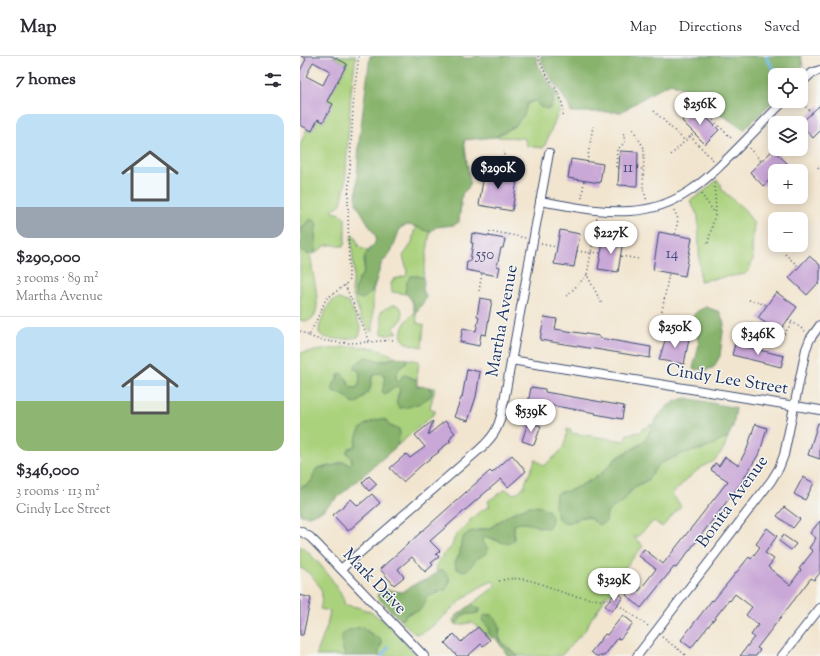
<!DOCTYPE html>
<meta charset="utf-8">
<style>
body{margin:0;font-family:"Sorts Mill Goudy",serif;background:#f2f2f3;color:#2b2b33;height:100vh;display:flex;flex-direction:column;font-size:15px;white-space:nowrap}
*{box-sizing:border-box;margin:0}
p{font-size:13px;color:#7c7c81}
.icon{flex:none;width:22px;height:22px;fill:none;stroke:currentColor;stroke-width:2;stroke-linecap:round;stroke-linejoin:round}
.map{position:relative;flex:1;overflow:hidden}
.sheet{display:flex;flex-direction:column;background:#fff;width:300px}
.sheet>*{flex:none}
.fabs{position:absolute;left:468px;top:12px;display:grid;gap:8px}
.fabs a{display:grid;place-items:center;width:40px;height:40px;border-radius:8px;background:#fff;box-shadow:0 2px 10px #0003;font-size:20px}
.price{position:absolute;translate:-50% -34px;padding:0 9px;border-radius:14px;background:#fff;color:#222;font-size:13px;line-height:26px;filter:drop-shadow(0 1px 2px #0008)}
.price::after{content:'';position:absolute;left:50%;top:24px;width:12px;height:9px;margin-left:-6px;background:inherit;clip-path:polygon(0 0,100% 0,50% 100%)}
.price.on{background:#111827;color:#fff}
ul{padding:0;list-style:none}
li{display:grid;align-content:center;gap:8px;height:212px;padding:0 16px}
li+li{border-top:1px solid #e1e1e2}
li span{display:grid;place-items:center;height:124px;border-radius:12px;color:#555}
li>.icon{margin-inline-start:auto}
span .icon{width:72px;height:72px;fill:#fffc;stroke-width:1}
li b{font-size:17px}
h2{display:flex;justify-content:space-between;align-items:center;height:48px;padding:0 16px;font-size:17px}
header{display:flex;align-items:center;gap:24px;box-sizing:border-box;height:56px;padding:0 20px;background:#fff;border-bottom:1px solid #e1e1e2}
header strong{font-size:19px}
nav{display:flex;gap:22px;margin-inline-start:auto;font-size:14px}
main{display:flex;flex:1;min-height:0}
.map>svg:first-child{display:block}
.green{fill:#aad17c;stroke:#62806d;fill-rule:evenodd}
.forest{fill:#87b36c;stroke:#517165}
.lines{fill:none;stroke-linecap:round;stroke-linejoin:round}
.stream{stroke:#73bbeb;stroke-width:3}
.building{fill:#c9a7d7;fill-rule:evenodd}
.minor-casing{stroke:#3b4a6f;stroke-width:10}
.path{stroke:#3b4a6f;stroke-width:1.5;stroke-dasharray:1 3;stroke-linecap:butt}
.minor{stroke:#fff;stroke-width:8}
.labels{text-anchor:middle;dominant-baseline:central;stroke-width:3;stroke-linejoin:round;paint-order:stroke}
.number-label{font-size:15px;fill:#464d7c}
.street-label{font-size:17px;fill:#1b2f5e;stroke:#f6f6f2}
</style>
<header>
<strong>Map</strong>
<nav><a>Map</a><a>Directions</a><a>Saved</a></nav>
</header>
<main>
<section class="sheet">
<h2>7 homes<svg class="icon" aria-label="filters" viewBox="0 0 24 24"><path d="M4 7h16M4 17h16"/><circle cx="9" cy="7" r="2"/><circle cx="15" cy="17" r="2"/></svg></h2>
<ul>
<li><span style="background:linear-gradient(#bfe0f5 75%,#9aa5b1 0)"><svg class="icon" aria-label="home" viewBox="0 0 24 24"><path d="M3 11l9-7 9 7M6 9v11h12V9"/></svg></span><div><b>$290,000</b><p>3 rooms · 89 m²</p><p>Martha Avenue</p></div></li>
<li><span style="background:linear-gradient(#bfe0f5 60%,#8fb573 0)"><svg class="icon" aria-label="home" viewBox="0 0 24 24"><path d="M3 11l9-7 9 7M6 9v11h12V9"/></svg></span><div><b>$346,000</b><p>3 rooms · 113 m²</p><p>Cindy Lee Street</p></div></li>
</ul>
</section>
<div class="map">
<svg width="520" height="600" viewBox="0 0 520 600">
<rect width="100%" height="100%" fill="#f6f6f2"/>
<filter id="ink" filterUnits="userSpaceOnUse"><feTurbulence type="fractalNoise" baseFrequency=".025" numOctaves="2"/><feDisplacementMap in="SourceGraphic" scale="8" xChannelSelector="R" yChannelSelector="G"/><feConvolveMatrix kernelMatrix="1 2 1 2 8 2 1 2 1" color-interpolation-filters="sRGB"/></filter>
<filter id="wash" filterUnits="userSpaceOnUse"><feTurbulence type="fractalNoise" baseFrequency=".012" numOctaves="4" result="noise"/><feDisplacementMap in="SourceGraphic" scale="16" xChannelSelector="R" yChannelSelector="G"/><feGaussianBlur stdDeviation="0.9" result="paint"/><feColorMatrix in="noise" values="0 0 0 0 0 0 0 0 0 0 0 0 0 0 0 0 0 1.4 0 .05"/><feComposite in="paint" operator="in"/></filter>
<g filter="url(#wash)">
<rect width="100%" height="100%" fill="#f2e5cf"/>
<!-- green -->
<g class="green">
<path d="M32,0h24l-5,35 -6,95 -4,18 -8,5v3c6,1 10,2 12,7v24l-2,3c-6,1 -9,-2 -14,-1 -6,0 -9,6 -14,8 1,-9 -1,-17 1,-25l-14,-2 -2,8v-89l7,-16 5,2 6,-12 5,3 9,-18 -5,-3 20,-37z"/>
<path d="M256,40l3,3 1,10 -15,36 -2,3 -16,-2 -3,-8 -29,-1 20,-11 12,-22 7,-3 19,2v-6z"/>
<path d="M417,124l4,4 1,6 23,20 9,14 -2,24 1,11 -4,11 -4,4 -45,7 -2,-65 -8,-15 13,-9z"/>
<path d="M118,171l12,5 -7,46 -2,-1 -16,14 1,3 -14,-2 -1,-9 3,-4 12,-3 1,-3 -1,-6 -3,-11 9,-13 2,-12z"/>
<path d="M52,180h3l4,11 9,4 -4,8v13l-5,7 -4,11 11,7 7,-7v42l-4,-2 -8,-11 -9,-27 2,-21 -3,-33z"/>
<path d="M0,192c3,3 8,5 10,8 2,4 2,13 3,18 3,13 12,53 -13,46z"/>
<path d="M39,243l10,4 3,6 9,19 -1,6 -2,3c-8,2 -36,5 -39,-5 -1,-6 8,-26 12,-30 2,-2 5,-2 8,-3z"/>
<path d="M92,249h5l4,3c3,10 1,14 -7,19v3l4,2 -8,3 -8,-1v-11l-2,-9 3,-4z"/>
<path d="M114,257h2l1,10 7,2 -2,22c-5,-1 -11,-2 -15,-4 -13,-8 0,-24 7,-30z"/>
<path d="M52,290l23,2 22,9 -16,4 -15,-4 -12,9 6,7 -1,13 -4,2h-3l-3,-3 -1,-5 -10,-1 -5,7 10,9 16,7c3,-5 10,-9 11,-13 4,-9 -2,-13 10,-16l4,2c1,6 1,10 -1,16l3,2 10,-8 3,1 1,3 -3,8 23,5 10,-5 2,-7 -3,-3 6,1 -5,20 6,4 -39,34 3,-12 -1,-5 -9,-3 -4,-6c-21,1 -26,6 -31,26l-6,2 3,15 -2,2 -6,-3h-4l-7,4 -12,1 -6,4c-1,9 -5,14 -15,16v-134z"/>
<path d="M107,303l12,2 -2,19 -12,-5 -6,7h-2c-3,-10 2,-14 9,-19z"/>
<path d="M354,368l-9,16 -8,6 -22,13 -12,13 -7,5 -26,14 -9,1 -6,14 3,12 18,3 2,-3c7,-1 12,-2 16,4l33,-26 9,-10 12,-6 7,-11 6,-6 23,-10 23,-5 21,-11 -5,13 -10,12c-14,3 -30,22 -41,32l9,12 -19,21 -8,-6 -16,15 -4,1 9,9 -19,23 3,3 -12,19 -10,5 -3,8 -11,15 -5,10 -25,27h-43l-17,-15 -2,-5 1,-7 -8,-14h-7l-2,7 6,6v6l6,3 -5,2 -17,-16h-4l-10,2 -4,-1 9,-10 15,-1 1,-4 -5,-1 -3,-4 24,-18 -3,-5c-28,10 -46,36 -70,52l-7,1 -2,-1 -15,-14h4c7,-8 6,-4 13,-8 6,-3 8,-10 12,-15 10,-4 20,-4 22,-15l-11,-10 -3,1 2,-11 14,-15 2,-7 3,-5 13,-11 -1,-2 10,-9 11,-6 -2,-5 18,-12 5,4 4,1 10,-8c1,-10 8,-16 10,-27l9,7c15,-14 22,-15 23,-37l4,1v3l54,8 2,-7 13,-2 3,-4h4l2,-3zM230,450l11,22c-9,-4 -17,-8 -27,-3v10l-16,6 -11,-4 -4,1c-1,4 1,6 4,9l-11,13 -17,-3 1,-4 1,-5 16,-18 13,-2 20,-14z"/>
<path d="M0,490c15,10 41,41 45,59 34,3 49,26 71,49l-2,2h-35l-1,-4 4,-9c-5,-7 -11,-7 -15,-14l-10,-1 -12,4 -2,18 3,6h-30l11,-30 3,-15 -10,-2c1,-4 2,-9 2,-13 0,-11 -13,-25 -22,-28z"/>
</g>
<!-- forest -->
<g class="forest">
<path d="M70,0h91l3,2h9l2,-2h61l3,11 19,29 -5,1 -2,10 -3,2 -8,-2 -3,-5 -3,-1 -7,3 -3,11 -9,11 -20,11 -31,3 6,44 -1,3 -7,7 -3,28 -5,3 -18,2 -6,5 -20,-7 -6,1 -4,2 -7,20 -6,10 -5,4 -9,28 -7,7 -4,2 -6,-2 -1,-7 2,-7 7,-11 1,-17 10,-12 1,-6 -20,-34 3,-61z"/>
<path d="M240,0h261l2,10 -5,9h-23v24l-31,31 -60,-41 -13,-6 -11,5 -39,24h-50c-6,-19 -27,-37 -31,-56z"/>
<path d="M9,164h5l3,4 -2,10 1,11 -1,8c-6,4 -11,-1 -15,-5 0,-11 0,-21 9,-28z"/>
<path d="M111,220h8l4,2 1,5 -1,6 3,8 -1,3 -10,14 -3,-13 -7,-9 2,-10z"/>
<path d="M406,251l14,5 4,12 -4,32 -6,11 -7,3 -14,-1c3,-16 12,-29 -3,-41 2,-14 4,-16 16,-21z"/>
<path d="M66,301c5,1 10,4 15,4 10,0 16,-7 26,-2l-1,4c-7,5 -12,9 -9,18l2,1 2,-2 1,-4 3,-1 12,5v6l12,1 3,6c-5,9 -22,15 -33,15 -7,-7 3,-13 0,-21l-3,-1 -12,8 -2,-3c3,-6 3,-10 2,-16l-4,-2c-12,3 -7,6 -10,15 -1,3 -11,13 -13,15l-4,1 -6,-7 -14,-6v-5l7,-13c8,3 6,10 12,15h3l4,-2 1,-13 -2,-3 -4,-1v-3z"/>
<path d="M387,342l49,10 -3,18 -5,11 -21,11 -23,5 -23,10 -6,6 -7,11 -12,6 -6,5 -6,10 -13,8 -4,4 -1,9c-13,7 -9,-4 -19,-5 -12,-2 -17,13 -29,1l-3,-12 1,-12c5,-3 10,-2 15,-4 10,-5 24,-11 32,-18 5,-4 8,-9 13,-13 8,-7 20,-10 28,-18 4,-4 6,-10 9,-16 7,-14 18,-25 34,-27z"/>
<path d="M81,363l5,1 4,6 9,3 1,5 -3,12 -75,65 -13,5 -8,-1 -1,-1v-27c16,-3 10,-9 17,-19l16,-2 11,-4 6,3 2,-2v-4l-5,-6v-3l8,-4c1,-3 1,-7 2,-10 3,-11 14,-15 24,-17z"/>
<path d="M230,450c5,0 10,0 14,2 9,3 10,14 4,20 -12,0 -22,-9 -34,-3v15c-13,9 -19,-6 -31,-2 -2,6 3,7 5,11 -2,7 -6,6 -11,10 -8,7 -8,16 -21,9l-1,-5 5,-10 1,-10 3,-7 5,-4 21,-4 20,-14z"/>
<path d="M143,514l6,7c1,17 -9,12 -20,19 -4,3 -4,9 -8,13 -4,4 -8,2 -12,4 -3,1 -4,4 -6,6h-4l-22,-22 2,-6 2,-2 21,3 18,-11c10,1 14,-10 23,-11z"/>
<path d="M172,548l3,4 5,1v2l-7,3h-9l-7,9h-3l-1,-2 2,-4z"/>
<path d="M185,559h7c14,13 3,15 9,26 3,7 12,10 17,15h-10l-13,-19 -6,-3v-6l-6,-6 -1,-4z"/>
<path d="M63,571l6,6 12,6c1,6 -3,11 -2,17h-33c-10,-21 -5,-26 17,-29z"/>
</g>
<g class="lines">
<!-- stream -->
<g class="stream">
<path d="M467,0v3l8,12"/>
<path d="M82,600l6,-9"/>
</g>
</g>
<g id="blocks">
<!-- building -->
<g class="building">
<path d="M1,0h31l15,8 -20,37 6,3 -10,18 -5,-3 -6,12 -12,-6v-54l6,-12zM13,6l17,9 -7,14 -17,-9z"/>
<path d="M520,49v26l-7,7 -12,-13v-2z"/>
<path d="M396,51l23,23 -14,14 -23,-23z"/>
<path d="M473,94l14,13 -8,8h-4v4l-12,11 -13,-14z"/>
<path d="M320,95l18,1 -1,34 -19,-1z"/>
<path d="M271,103l32,5 -3,19 -32,-5z"/>
<path d="M185,112l33,6 -6,37 -33,-6z"/>
<path d="M260,174l20,4 -6,33 -20,-3z"/>
<path d="M359,176l33,6 -7,38 -32,-6z"/>
<path d="M172,177l33,6 -2,9h-2l-4,18 3,1 -2,9 -32,-6 1,-9h3l3,-18h-2z"/>
<path d="M304,181l19,3 -5,32 -20,-3z"/>
<path d="M509,200l11,9v16l-13,14 -18,-17z"/>
<path d="M476,236l21,15 -18,25 -21,-14z"/>
<path d="M180,242l12,2 -6,35 -5,-1 -2,12 -19,-4 3,-14 13,3 3,-14 -2,-1z"/>
<path d="M244,261l13,2 -2,10 44,7v2l52,9 -1,11 -110,-18z"/>
<path d="M367,278l22,5 -5,25 -25,-4z"/>
<path d="M435,288l49,12 -3,11 -49,-12z"/>
<path d="M167,313l13,3 -4,25 -8,24 -14,-4 7,-19h1z"/>
<path d="M231,331l14,2v3l79,14 -2,13 -27,-5 1,-1 -53,-9 -2,9 -14,-3z"/>
<path d="M133,365l-5,14 17,-14 10,12 -4,3 1,1 -3,3 2,1 -13,10 1,1 -15,11 -21,19 -13,-14 16,-14 4,4 15,-11 -10,-12z"/>
<path d="M228,366l13,4 -7,19 -12,-4z"/>
<path d="M518,367h2v36l-12,-4z"/>
<path d="M455,368l12,4 -7,24 -19,31 -65,85 -2,-1 -33,41 -15,-13 7,-9 6,5 17,-22 -17,-13 5,-7 19,15 65,-83 -17,-11 4,-7 4,3 6,-9 13,8 9,-16z"/>
<path d="M212,399l14,16 -18,16 -7,-8 -22,19 -49,43 10,10 -4,3 3,3 -8,6 2,2 -8,7 -13,-15 -14,12 6,8 -10,8 -14,-16 95,-85 15,-13 2,2z"/>
<path d="M69,420l8,8 -8,7 -7,-8z"/>
<path d="M503,421l11,6 -9,17 -11,-6z"/>
<path d="M72,438l8,9 -32,28 -15,-16 18,-16 7,7z"/>
<path d="M484,451l16,12 -7,9 -16,-12z"/>
<path d="M520,465v52l-6,7 -3,-2 -54,70 3,2 -4,6h-16l14,-19 -3,-2 7,-10 -12,-10 6,-8 -17,-13 -5,7 -1,-1 -38,48 -10,-8 31,-40 1,1 36,-44 2,2 9,-12 -4,-3 11,-16 10,8 -12,17 9,6 -6,8 22,18 11,-15 -2,-1 14,-18 -4,-3 7,-10 -6,-5z"/>
<path d="M483,479l13,9 -5,6 -12,-9z"/>
<path d="M316,536l7,5 -11,14 -7,-5z"/>
<path d="M0,539l11,3 -8,37h-3z"/>
<path d="M323,559l10,8 -13,16 -2,-1 -14,18h-8l-5,-4 14,-18 2,1z"/>
<path d="M178,571l12,13 -7,6 -2,-2 -13,12h-11l-12,-13 9,-9 7,8z"/>
</g>
</g>
</g>
<g filter="url(#ink)">
<use href="#blocks" fill-opacity="0" stroke="#3b4a6f" stroke-width="1"/>
<g class="lines">
<defs>
<g id="minor">
<path d="M501,27l11,-10 8,-3"/>
<path d="M240,145c30,5 60,12 90,10 47,-2 77,-31 107,-62 16,-16 31,-32 47,-48"/>
<path d="M211,304l309,50"/>
<path d="M0,475l10,6 7,7 107,112"/>
<path d="M41,513l139,-120c14,-13 18,-20 22,-37l47,-259"/>
<path d="M337,600l134,-175 8,-13 5,-13 22,-106 4,-10 10,-14"/>
<path d="M482,600l38,-48"/>
</g>
</defs>
<!-- minor casing -->
<use href="#minor" class="minor-casing"/>
<!-- path -->
<g class="path">
<path d="M238,0c5,21 28,37 25,60"/>
<path d="M500,45l12,12"/>
<path d="M354,55l31,30 9,-8"/>
<path d="M407,63l3,-2 23,23"/>
<path d="M331,70l13,22 -1,40 4,13"/>
<path d="M390,80l24,25"/>
<path d="M449,92l12,13"/>
<path d="M371,99l14,-14"/>
<path d="M287,106l6,-36"/>
<path d="M518,111l2,3"/>
<path d="M319,112h-3l1,-18 8,-8 -2,-10"/>
<path d="M337,113h6"/>
<path d="M202,115l2,-9v-11"/>
<path d="M501,123l3,1"/>
<path d="M401,138l14,19"/>
<path d="M282,142l2,-17"/>
<path d="M374,154l4,9 -3,16"/>
<path d="M297,162l-10,57 15,29"/>
<path d="M189,180l1,-5 36,7"/>
<path d="M408,187l8,-33 -2,-28"/>
<path d="M241,188l16,3"/>
<path d="M277,195l14,2"/>
<path d="M291,196l10,1"/>
<path d="M485,198l14,13"/>
<path d="M321,200l18,3"/>
<path d="M518,228l2,2"/>
<path d="M45,229l25,57"/>
<path d="M179,235l3,-18"/>
<path d="M267,240l20,-21"/>
<path d="M449,244l18,5"/>
<path d="M362,255l7,-38"/>
<path d="M488,263l17,12"/>
<path d="M0,275l9,5 17,-37 19,-14 4,-5 -1,-80 6,-107 5,-37"/>
<path d="M9,280c27,11 56,6 84,4"/>
<path d="M480,285l12,-19"/>
<path d="M199,525c25,-8 45,5 68,13 11,3 23,5 34,6 4,0 6,-2 9,-1l38,27"/>
<path d="M362,581l25,19"/>
</g>
<!-- minor -->
<use href="#minor" class="minor"/>
</g>
</g>
<g class="labels">
<!-- number labels -->
<g class="number-label">
<text x="328" y="112">11</text>
<text x="372" y="198">14</text>
<text x="185" y="199">550</text>
</g>
<!-- street labels -->
<g class="street-label">
<text transform="translate(203 265) rotate(-80)">Martha Avenue</text>
<text transform="translate(427 324) rotate(9)">Cindy Lee Street</text>
<text transform="translate(433 446) rotate(-54)">Bonita Avenue</text>
<text transform="translate(74 526) rotate(46)">Mark Drive</text>
</g>
</g>
</svg>
<div class="fabs">
<a><svg class="icon" aria-label="locate" viewBox="0 0 24 24"><circle cx="12" cy="12" r="6"/><path d="M12 2v4M12 18v4M2 12h4M18 12h4"/></svg></a>
<a><svg class="icon" aria-label="layers" viewBox="0 0 24 24"><path d="M12 4l9 5-9 5-9-5zM3 14l9 5 9-5"/></svg></a>
<a>+</a>
<a>−</a>
</div>
<b class="price" style="left:400px;top:70px">$256K</b>
<b class="price on" style="left:198px;top:134px">$290K</b>
<b class="price" style="left:311px;top:199px">$227K</b>
<b class="price" style="left:375px;top:293px">$250K</b>
<b class="price" style="left:458px;top:300px">$346K</b>
<b class="price" style="left:231px;top:377px">$539K</b>
<b class="price" style="left:314px;top:546px">$329K</b>
</div>
</main>
